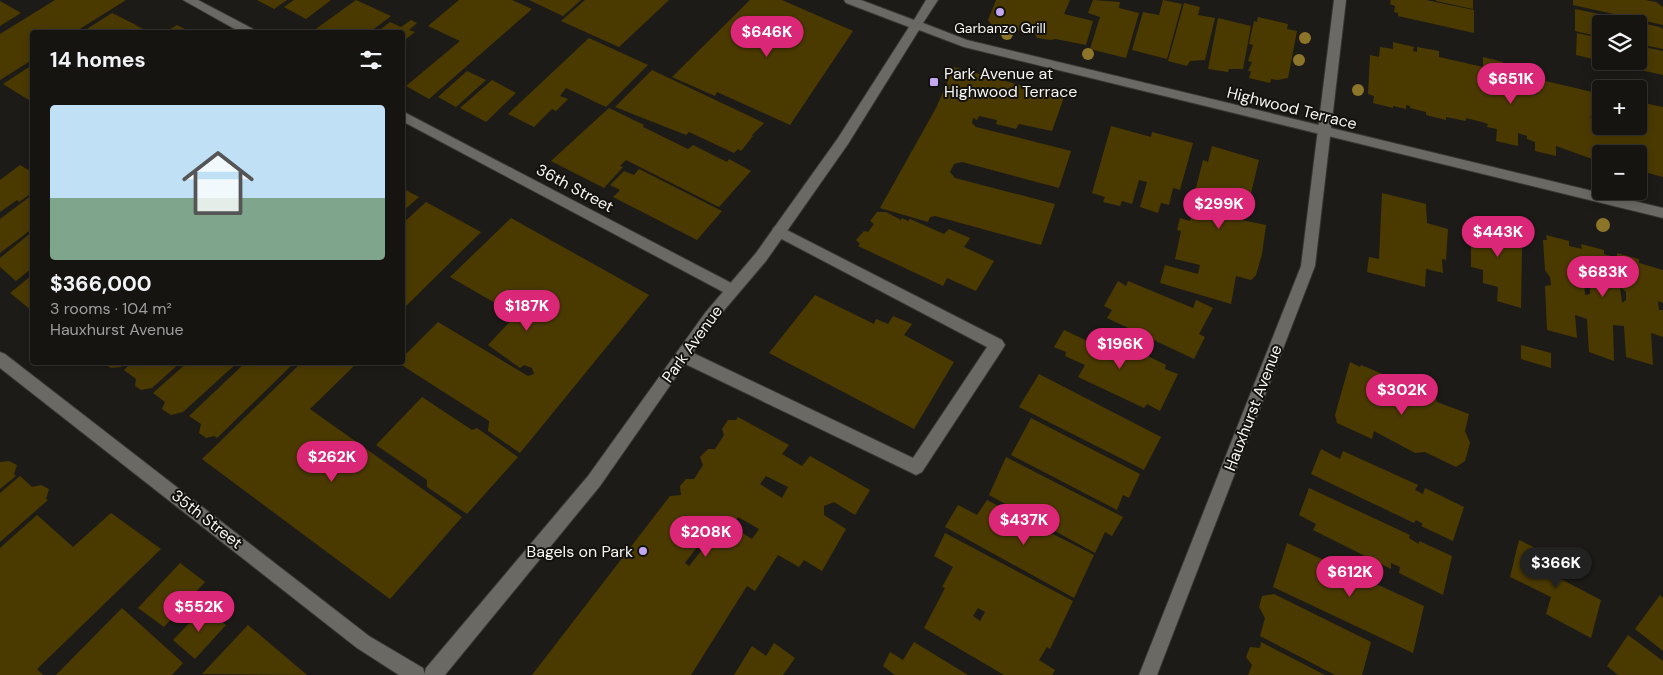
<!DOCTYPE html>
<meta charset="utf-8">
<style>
body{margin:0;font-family:"DM Sans",sans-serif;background:#23211f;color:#f1f3f6;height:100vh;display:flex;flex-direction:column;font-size:19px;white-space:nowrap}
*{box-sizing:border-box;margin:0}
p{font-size:16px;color:#9e9e9f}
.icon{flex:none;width:28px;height:28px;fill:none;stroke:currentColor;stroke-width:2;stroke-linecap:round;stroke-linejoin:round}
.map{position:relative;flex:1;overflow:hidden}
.side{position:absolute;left:30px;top:30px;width:375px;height:335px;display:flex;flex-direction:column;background:#161411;border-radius:5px;box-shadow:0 2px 12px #0003,0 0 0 1px #353331}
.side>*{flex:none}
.buttons{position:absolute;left:1592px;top:15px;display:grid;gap:10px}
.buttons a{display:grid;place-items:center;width:55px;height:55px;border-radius:5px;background:#161411;box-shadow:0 2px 12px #0003,0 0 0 1px #353331;font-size:25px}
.price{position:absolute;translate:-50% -42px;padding:0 11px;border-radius:18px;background:#db2777;color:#fff;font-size:16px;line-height:32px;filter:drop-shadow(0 1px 2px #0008)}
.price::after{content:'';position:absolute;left:50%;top:30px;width:15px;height:11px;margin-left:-8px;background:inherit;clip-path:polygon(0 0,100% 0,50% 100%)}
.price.active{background:#222;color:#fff}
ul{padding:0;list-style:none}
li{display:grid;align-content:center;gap:10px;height:265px;padding:0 20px}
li+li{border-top:1px solid #353331}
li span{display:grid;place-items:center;height:155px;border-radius:5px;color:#555}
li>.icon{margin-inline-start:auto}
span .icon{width:90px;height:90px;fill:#fffc;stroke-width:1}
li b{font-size:21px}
h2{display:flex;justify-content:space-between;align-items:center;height:60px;padding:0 20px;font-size:21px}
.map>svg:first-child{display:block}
.building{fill:#4b3a00;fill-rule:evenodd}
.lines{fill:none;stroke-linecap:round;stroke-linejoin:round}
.lane-casing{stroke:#373634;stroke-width:2}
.street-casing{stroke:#373634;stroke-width:2}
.secondary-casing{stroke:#373634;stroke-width:2}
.lane{fill:#6a6964;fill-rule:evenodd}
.street{fill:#6a6964;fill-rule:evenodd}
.secondary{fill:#6a6964;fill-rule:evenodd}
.tree{fill:#8c7428}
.poi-dot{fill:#c2a7f2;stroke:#14120e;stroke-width:2}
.labels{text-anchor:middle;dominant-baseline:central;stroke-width:4;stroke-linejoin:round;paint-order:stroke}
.far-poi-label{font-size:14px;fill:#f6f5f2;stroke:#14120e}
.poi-label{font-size:16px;fill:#f6f5f2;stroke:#14120e;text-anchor:start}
.street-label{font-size:16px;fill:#f6f5f2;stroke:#14120e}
</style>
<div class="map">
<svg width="1663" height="675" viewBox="0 0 1663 675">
<rect width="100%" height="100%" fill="#1d1b17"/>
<!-- building -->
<g class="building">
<path d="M55,0h71l-51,32h-43v28l-32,20v-46z"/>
<path d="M257,0h30l-13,9z"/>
<path d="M294,0h37l-25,19 -22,-12z"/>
<path d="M356,0l35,16 -21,16 -57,-1z"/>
<path d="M459,0h53l20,9 -103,90 -23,-13 54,-45 -32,-15z"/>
<path d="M529,0h52l-18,16z"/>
<path d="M585,0h84l-50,47 -58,-26z"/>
<path d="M750,0h32l71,31 -63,94 -73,-33 -2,4 -43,-19z"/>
<path d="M996,0h74l-6,14 29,7 -7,24 -30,-6 -6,1 -13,-2 -2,-4 -44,-10 -3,-4z"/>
<path d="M1093,0l27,2 -1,6 20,5 -13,45 -36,-9 10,-32 -12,-4z"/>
<path d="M1163,0l19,4 -15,55 -35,-9 11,-38 16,3z"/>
<path d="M1391,0h35l48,10v23l-76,-17v-3l-4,-1 1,-6 -5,-2z"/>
<path d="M1436,0h37v9l-37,-8z"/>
<path d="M1573,0h72l11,2 7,5v18l-90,-20z"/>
<path d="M0,1l21,12 -21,13z"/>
<path d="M1184,3l16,4 -2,8 17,3 -10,42 -15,1 -3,5 -19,-5z"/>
<path d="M1575,9l85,18 3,2v20l-24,-5v-20h-38v13l-26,-6z"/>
<path d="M112,13l22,11 14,8h-66z"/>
<path d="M1258,17l30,7 -1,5 10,2 -9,47 -10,2 -7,-1 -1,4 -21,-5 2,-7h-3l4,-9 -4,-1 5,-16 -4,-1 5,-23 3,1z"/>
<path d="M1218,18l33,8 -8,43h-14l-1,3 -20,-3z"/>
<path d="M411,20l6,3 -8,7 6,2 -13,10v-10h-25l13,-10 11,5z"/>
<path d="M177,25l14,7h-26z"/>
<path d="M1577,33l24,5v23l-25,-6z"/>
<path d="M589,38l59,27 -42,42 -40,-19 -6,8 8,3 -12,12 -4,-2 -18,18 -26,-13z"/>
<path d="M1393,42l21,5 -1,4 4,1v-5l22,4v6l44,10v-10l20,5v9l98,23v25l-11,-3 1,3 10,2v5h28l1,2 11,2 -2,-3v-25l24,5v70l-15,-4 -1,-9 -8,-2v-8l-45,-2 1,8 -39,-14v10l-21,-5v-9l-8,-3v-3l-9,-3v13l-22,-5 1,-12 -10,-2 1,-3 -6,-2 -16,-4v3l-20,-4v3l-20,-5v-3l-16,-4v-2l-4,-1v4l-13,-3v2l-20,-5 1,-7 -6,-2 2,-39 9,2 1,-10 13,2z"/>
<path d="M1639,46l24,5v24l-58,-13 34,-1z"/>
<path d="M32,65v37l-29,-18z"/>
<path d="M954,67l110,30 -12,34 -33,-7 -3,5 -20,-5 1,-4 -18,-4 -2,4 -4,-2 -1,5 4,4 95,24 -12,37 -97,-26 -8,2 -4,8 5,6 100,26 -14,41 -106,-29 -5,1 -2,5 -48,-14 56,-100z"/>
<path d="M652,70l112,53 -12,12 1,1 -12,15 -3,-2 -4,4 -45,-21 -3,3 -71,-28z"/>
<path d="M467,71l19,9 -30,27 -18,-10z"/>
<path d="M492,80l24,13 -30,29 -26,-14z"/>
<path d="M609,108l35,17 -1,2 45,22 5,-4 34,17 2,-3 22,12 -32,36 -93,-47 -6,6 3,1 -19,21 -53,-27z"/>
<path d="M1111,126l40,11 1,-5 41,11 -13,47 -7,-2 -4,17 -8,-2 -3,10 -18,-6 7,-25 -8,-2 -7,24 -10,-3 -2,5 -17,-4 2,-5 -13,-4z"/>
<path d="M1212,146l47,14 -8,33 -3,-1 -6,28 24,5 -4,29 -6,21 -5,5 -15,-4 -5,28 -71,-21 5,-18 33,9 2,-9 -25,-6 6,-28 -4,-1 3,-12 10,3 4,-15 7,2 1,-5 -9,-3 10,-40 5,2z"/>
<path d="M20,165l12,7v21l-13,9 -2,-2 -17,12v-32z"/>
<path d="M639,169l83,42 -25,29 -84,-43 7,-7 -10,-5 14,-14 10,4z"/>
<path d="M402,188l17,9 -17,15z"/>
<path d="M1382,193l44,11 1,19 21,6 -2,31 -4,-1 1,14 -17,-4 -1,18 -58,-15 2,-15 10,2z"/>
<path d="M32,195v34l-32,24v-34z"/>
<path d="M426,202l55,30 -79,78v-86z"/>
<path d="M877,212h9l15,8 1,-2 6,3 2,-2 34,15 5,-5 21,9 -6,9 30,14 -18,30 -29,-13 -4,8 -85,-40 2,-2 -4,-4 8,-9 4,1 6,-8 -4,-3z"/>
<path d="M1474,216l43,11 2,20 3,1 -1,60 -24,-7 1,-14 -15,-4v-13l-12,-3v-44h3z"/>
<path d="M511,218l138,77 -129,158 -32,-22 1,-10 -92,-59h5v-4l36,-36 90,54 6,-2 -2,-6 -8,-3 -4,3 -32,-23 28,-30 -66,-38z"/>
<path d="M32,232v36l-16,13 -16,-14v-9z"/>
<path d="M1546,235l23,6v5l13,3 -1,-5 23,6v4l13,4v-5l22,6v4l24,7v33l-5,-2 1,9h4v27l-12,-4 2,32 -27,-8 -2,-31 -11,-1 1,36 -25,-9 -2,-33 -12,-4 2,23 -30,-8 -2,-44 6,-1 -1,-8 -5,-7 -2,-30h4zM1584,282l6,3v9l-5,1zM1620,287l6,5v8l-4,3z"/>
<path d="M32,275v36l-22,-18z"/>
<path d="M1118,281l8,5 2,-5 65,27 3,-8 17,8 -14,26 6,3 -11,22 -87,-41 5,-8 -8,-4z"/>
<path d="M815,295l59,29 2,-5 12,5 5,-8 19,8 -8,11 50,27 -40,67 -145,-76z"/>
<path d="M1064,330l34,16 7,-11 61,30 -1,4 13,5 -18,37 -13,-7 -3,4 -66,-31 7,-12 -20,-9 1,-4 -12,-5z"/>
<path d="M1521,345l30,8v15l-30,-9z"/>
<path d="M105,362h21l-5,5 -10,1 -6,-4z"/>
<path d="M132,362h49l-29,26 -11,2 -6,-4 1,-7 -12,-9z"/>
<path d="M188,362h50l-55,50 -12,3 -9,-6 3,-7 -12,-9z"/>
<path d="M246,362h49l-78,76 -3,-2 -8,2 -7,-5 2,-9 -12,-8z"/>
<path d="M302,362h56l-48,47 152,108 -72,82 -188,-140z"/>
<path d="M1350,362l10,5 1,-2 36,15 -1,3 11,5 2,-2 26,10 2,6 32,12 -4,17 5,12 -5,18 -9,6 -31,-15 -10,1 -41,-22 -2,8 -35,-16 -2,-8z"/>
<path d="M1039,374l122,63 -17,33 -125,-63z"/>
<path d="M422,397l50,33 5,-2 41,29 -51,57 -40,-27v-7l-51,-35z"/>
<path d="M738,417l51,28 -7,9 20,12 8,-10 60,34 -15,25 -21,-13 -10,4v9l22,14 -24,42 -18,-11 -5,7 -21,-12 -23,36 -8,-5 -56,89h-159l138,-179 11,-1 -1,-9 6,-7h8l9,-14 -3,-8 8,-8h7l9,-14 -2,-6 6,-9h8zM766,476l22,11 -6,11 -22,-14zM738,517l21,12 -7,10 -16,-10 2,-3 -4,-2zM700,543l6,2 -17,21 -4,-3z"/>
<path d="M1031,418l109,56 -11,24 -6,-3 -6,15 -106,-55z"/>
<path d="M1321,449l19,10 3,-8 75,34 -3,5 8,4 2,-6 39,19 -11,34 -32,-15 2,-2 -7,-4 -2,3 -103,-49z"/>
<path d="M1006,457l117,60 -11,19 -7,-4 -10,21 -106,-58z"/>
<path d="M9,461l8,4 -3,9 2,2 -16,13v-27z"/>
<path d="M20,476l12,11 9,-2 8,4 -3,10 2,1 -48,42v-49z"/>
<path d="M1309,488l101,47 -1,3 10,6v-3l33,15 -9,39 -44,-22 1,-6 -9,-4v6l-78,-39 3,-6 -17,-9z"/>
<path d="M987,500l107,55 -20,43 -129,-71 13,-22 19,10z"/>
<path d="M111,513l50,36 -124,120 6,6h-43v-127l37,-33 36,32z"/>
<path d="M945,533l128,68 -23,48 -3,-2 -8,13 16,10 -3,5h-48l-80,-47 21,-40 -3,-1 11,-20 -19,-11zM978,608l7,4 -5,9 -7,-5z"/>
<path d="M1519,540l40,19 -4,17 46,24 -10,38 -45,-24 5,-17 -41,-20z"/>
<path d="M1287,543l137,63 -11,47 -140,-66z"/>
<path d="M180,563l25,19 -41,45 -26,-19z"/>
<path d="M1274,594l97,48 -9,33h-27l-75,-39 5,-18 -6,-11 3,-11z"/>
<path d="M1660,595l3,3v53l-28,-22z"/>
<path d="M122,608l61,55 -11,12h-116z"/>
<path d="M204,608l22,17 -31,34 -22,-19z"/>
<path d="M248,625l59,50 -105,-1z"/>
<path d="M1628,635l35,26v14h-45l-11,-9z"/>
<path d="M914,642l54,33h-73l-12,-9 7,-14 13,8z"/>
<path d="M1261,642l64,33h-77l4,-10 -6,-8 4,-10 10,1z"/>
<path d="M774,643l21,15 -12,17h-49l18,-29 14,10z"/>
</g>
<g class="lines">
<defs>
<path id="lane" d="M779,226l223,114 3,5 -3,5 -80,122 -6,3 -6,-3 -231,-111 -3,-5 3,-5 5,-2 5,2 224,107 74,-111 -213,-112 -2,-4 2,-4z"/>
<g id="street">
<path d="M183,0h15l55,29 2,3h-15z"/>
<path d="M1334,0h12l-31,266 -158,409h-18l162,-409z"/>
<path d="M402,111l335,175 2,4 -2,4 -5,2 -5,-2 -325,-173z"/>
<path d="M0,352l5,2 364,282 54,32 2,7h-26l-42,-27 -357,-280z"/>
</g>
<path id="secondary" d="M844,0h17l53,20 12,-20h12l-15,23 44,17 696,168v10l-699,-171 -45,-17 -71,114 -82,117 -51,60 -115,165 -155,189h-21l2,-7 162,-192 117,-163 51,-60 82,-115 71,-111 -63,-24z"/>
</defs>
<!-- lane casing -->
<use href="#lane" class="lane-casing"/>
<!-- street casing -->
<use href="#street" class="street-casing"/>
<!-- secondary casing -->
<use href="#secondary" class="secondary-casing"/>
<!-- lane -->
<use href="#lane" class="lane"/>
<!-- street -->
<use href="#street" class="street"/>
<!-- secondary -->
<use href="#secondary" class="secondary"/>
</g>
<!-- trees -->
<g class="tree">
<circle cx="1007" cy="34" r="6"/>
<circle cx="1305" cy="38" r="6"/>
<circle cx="1088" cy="54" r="6"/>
<circle cx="1299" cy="60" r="6"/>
<circle cx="1358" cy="90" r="6"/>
<circle cx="1603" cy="225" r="7"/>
</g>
<!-- markers -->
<g class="poi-dot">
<circle cx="1000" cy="12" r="5"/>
<rect x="929" y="77" width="10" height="10" rx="2.5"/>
<circle cx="643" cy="551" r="5"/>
</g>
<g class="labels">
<!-- far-poi labels -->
<g class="far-poi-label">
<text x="1000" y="28">Garbanzo Grill</text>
</g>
<!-- poi labels -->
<g class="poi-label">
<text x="944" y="73">Park Avenue at<tspan x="944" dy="18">Highwood Terrace</tspan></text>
<text x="633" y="551" text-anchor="end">Bagels on Park</text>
</g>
<!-- street labels -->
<g class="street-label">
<text transform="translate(1292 108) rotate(14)">Highwood Terrace</text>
<text transform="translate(575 188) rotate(28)">36th Street</text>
<text transform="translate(692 344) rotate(-54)">Park Avenue</text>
<text transform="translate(1253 408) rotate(-69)">Hauxhurst Avenue</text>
<text transform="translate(207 519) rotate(38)">35th Street</text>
</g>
</g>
</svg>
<div class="buttons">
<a><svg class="icon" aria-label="layers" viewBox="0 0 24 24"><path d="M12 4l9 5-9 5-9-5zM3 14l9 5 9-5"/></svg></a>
<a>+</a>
<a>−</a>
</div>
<b class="price" style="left:767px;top:58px">$646K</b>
<b class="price" style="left:1511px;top:105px">$651K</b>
<b class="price" style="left:1219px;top:230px">$299K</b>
<b class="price" style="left:1498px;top:258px">$443K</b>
<b class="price" style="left:1603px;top:298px">$683K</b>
<b class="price" style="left:527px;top:332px">$187K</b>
<b class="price" style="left:1120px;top:370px">$196K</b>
<b class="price" style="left:1402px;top:416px">$302K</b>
<b class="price" style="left:332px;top:483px">$262K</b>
<b class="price" style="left:1024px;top:546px">$437K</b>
<b class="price" style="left:706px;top:558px">$208K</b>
<b class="price active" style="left:1556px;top:589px">$366K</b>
<b class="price" style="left:1350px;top:598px">$612K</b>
<b class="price" style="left:199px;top:633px">$552K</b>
<section class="side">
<h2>14 homes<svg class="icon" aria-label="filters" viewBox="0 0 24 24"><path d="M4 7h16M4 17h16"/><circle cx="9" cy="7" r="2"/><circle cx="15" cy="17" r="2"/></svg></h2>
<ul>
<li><span style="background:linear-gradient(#bfe0f5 60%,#7fa58c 0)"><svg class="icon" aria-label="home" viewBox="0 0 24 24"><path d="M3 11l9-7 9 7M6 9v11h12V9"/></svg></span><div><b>$366,000</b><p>3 rooms · 104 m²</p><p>Hauxhurst Avenue</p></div></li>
</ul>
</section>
</div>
